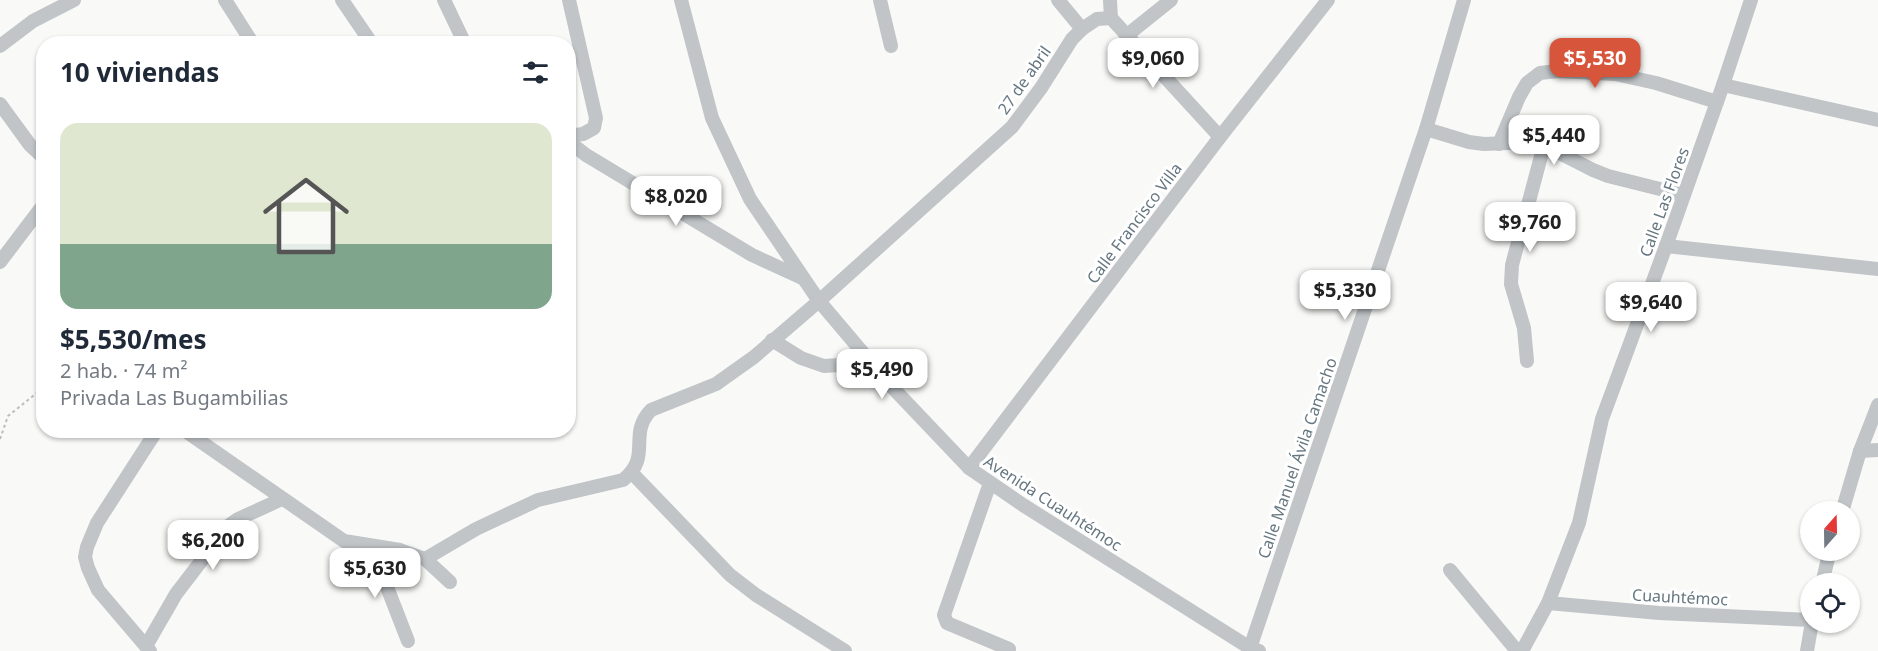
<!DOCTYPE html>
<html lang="es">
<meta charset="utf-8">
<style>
body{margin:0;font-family:"Noto Sans",sans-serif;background:#f6f6f7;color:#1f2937;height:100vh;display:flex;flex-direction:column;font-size:22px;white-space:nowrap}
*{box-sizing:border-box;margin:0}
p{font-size:20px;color:#747a83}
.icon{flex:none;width:33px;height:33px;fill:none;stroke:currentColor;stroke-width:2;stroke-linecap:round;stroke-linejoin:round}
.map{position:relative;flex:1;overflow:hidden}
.panel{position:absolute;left:36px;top:36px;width:540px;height:402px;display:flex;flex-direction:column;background:#fff;border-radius:24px;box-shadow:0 2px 4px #0004}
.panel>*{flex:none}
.needle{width:39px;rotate:20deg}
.fabs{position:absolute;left:1800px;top:501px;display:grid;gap:12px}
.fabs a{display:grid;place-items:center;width:60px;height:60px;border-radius:50%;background:#fff;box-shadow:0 2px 4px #0004;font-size:30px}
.price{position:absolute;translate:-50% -51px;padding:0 14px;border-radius:12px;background:#fff;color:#222;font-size:20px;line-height:39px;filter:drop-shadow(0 2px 3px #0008)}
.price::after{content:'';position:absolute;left:50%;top:36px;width:18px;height:14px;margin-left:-9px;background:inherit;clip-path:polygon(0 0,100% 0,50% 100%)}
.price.selected{background:#d6553b;color:#fff}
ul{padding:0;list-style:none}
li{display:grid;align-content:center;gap:12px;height:318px;padding:0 24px}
li span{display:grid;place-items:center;height:186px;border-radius:18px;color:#555}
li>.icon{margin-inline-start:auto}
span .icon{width:108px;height:108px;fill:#fffc;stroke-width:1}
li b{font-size:26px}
h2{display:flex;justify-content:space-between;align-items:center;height:72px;padding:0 24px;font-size:26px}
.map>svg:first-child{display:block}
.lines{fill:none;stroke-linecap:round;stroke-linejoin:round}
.path{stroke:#bbbec0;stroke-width:2;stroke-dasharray:3 3;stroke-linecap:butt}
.minor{stroke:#c1c5c8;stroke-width:14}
.labels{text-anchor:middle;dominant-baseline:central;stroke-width:6;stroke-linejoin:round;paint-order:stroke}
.street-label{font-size:16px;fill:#667780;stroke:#fff}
</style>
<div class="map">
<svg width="1878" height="651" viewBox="0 0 1878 651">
<rect width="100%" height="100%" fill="#f9f9f8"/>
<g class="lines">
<!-- path -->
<path class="path" d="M0,439l8,-23 30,-24h6"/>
<!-- minor -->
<g class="minor">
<path d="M225,0l28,44"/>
<path d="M342,0l30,44"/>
<path d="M444,0l21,44"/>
<path d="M681,0l31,118 38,81 69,102 72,85 78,82 54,37 227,143 9,3"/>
<path d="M880,0l11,46"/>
<path d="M1058,0l24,29"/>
<path d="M1110,0l1,18"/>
<path d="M1111,18l109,119"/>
<path d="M1126,36l45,-36"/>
<path d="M0,46l33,-25 41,-21"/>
<path d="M1723,85l155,35"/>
<path d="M0,104l30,41 14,13"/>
<path d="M1426,129l43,13 15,2 46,-2 14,3 49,25 15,6 76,19"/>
<path d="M568,136l15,-2 11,-6 2,-10 -27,-118"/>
<path d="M568,141l18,14 166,100 50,23"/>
<path d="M1499,144l20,-47 8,-14 13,-10 18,-2 57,3 41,9 61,19"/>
<path d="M1666,246l212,23"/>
<path d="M0,262l44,-58"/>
<path d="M772,340l29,18 23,8 47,-3"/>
<path d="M1527,361l-3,-33 -13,-44 1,-19 32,-120"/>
<path d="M184,430l160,111 56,9 25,9 25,23"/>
<path d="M1860,451l18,-1"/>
<path d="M969,468l251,-331 108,-137"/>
<path d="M632,473l98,102 26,20 89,56"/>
<path d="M990,483l-46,132 3,8 62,26"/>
<path d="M1842,512l18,-61 18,-46"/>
<path d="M371,546l37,95"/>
<path d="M425,559l51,-30 62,-29 85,-20c30,-24 4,-45 28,-70l65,-26 38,-27 65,-56 193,-174 29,-39 31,-49 10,-10 15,-10 14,-1"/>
<path d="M1450,570l67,81"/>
<path d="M1822,584l8,-34"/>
<path d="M1548,603l111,10 151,7"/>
<path d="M146,646l30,-52 52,-68 10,-7 44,-20"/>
<path d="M150,651l-52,-61 -10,-22 -3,-11 2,-10 10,-24 60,-93"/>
<path d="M1249,651l177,-522 38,-129"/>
<path d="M1522,651l26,-48 31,-80 23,-104 64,-173 57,-161 28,-85"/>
<path d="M1807,651l5,-29"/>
</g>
</g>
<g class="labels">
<!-- street labels -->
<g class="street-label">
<text transform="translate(1024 80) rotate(-55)">27 de abril</text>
<text transform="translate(1664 202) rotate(-70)">Calle Las Flores</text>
<text transform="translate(1134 223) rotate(-53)">Calle Francisco Villa</text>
<text transform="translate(1297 458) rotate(-71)">Calle Manuel Ávila Camacho</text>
<text transform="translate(1053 503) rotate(33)">Avenida Cuauhtémoc</text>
<text transform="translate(1680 597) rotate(3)">Cuauhtémoc</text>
</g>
</g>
</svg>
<div class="fabs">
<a><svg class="needle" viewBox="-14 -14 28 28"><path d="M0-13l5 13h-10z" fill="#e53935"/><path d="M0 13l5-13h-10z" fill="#747a83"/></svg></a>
<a><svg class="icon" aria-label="locate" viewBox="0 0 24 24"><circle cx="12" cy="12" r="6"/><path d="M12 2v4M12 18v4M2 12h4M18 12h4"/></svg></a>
</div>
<b class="price" style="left:1153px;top:89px">$9,060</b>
<b class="price selected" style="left:1595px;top:89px">$5,530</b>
<b class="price" style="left:1554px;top:166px">$5,440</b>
<b class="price" style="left:676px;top:227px">$8,020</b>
<b class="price" style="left:1530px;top:253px">$9,760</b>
<b class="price" style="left:1345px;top:321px">$5,330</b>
<b class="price" style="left:1651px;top:333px">$9,640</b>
<b class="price" style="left:882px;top:400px">$5,490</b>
<b class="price" style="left:213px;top:571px">$6,200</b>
<b class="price" style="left:375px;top:599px">$5,630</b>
<section class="panel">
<h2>10 viviendas<svg class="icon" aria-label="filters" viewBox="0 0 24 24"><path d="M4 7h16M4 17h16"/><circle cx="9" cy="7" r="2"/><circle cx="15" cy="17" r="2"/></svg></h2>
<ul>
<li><span style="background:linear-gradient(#dfe7d0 65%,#7fa58c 0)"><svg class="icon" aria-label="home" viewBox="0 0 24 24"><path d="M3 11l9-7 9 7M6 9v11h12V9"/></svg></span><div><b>$5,530/mes</b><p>2 hab. · 74 m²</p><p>Privada Las Bugambilias</p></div></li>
</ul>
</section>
</div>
